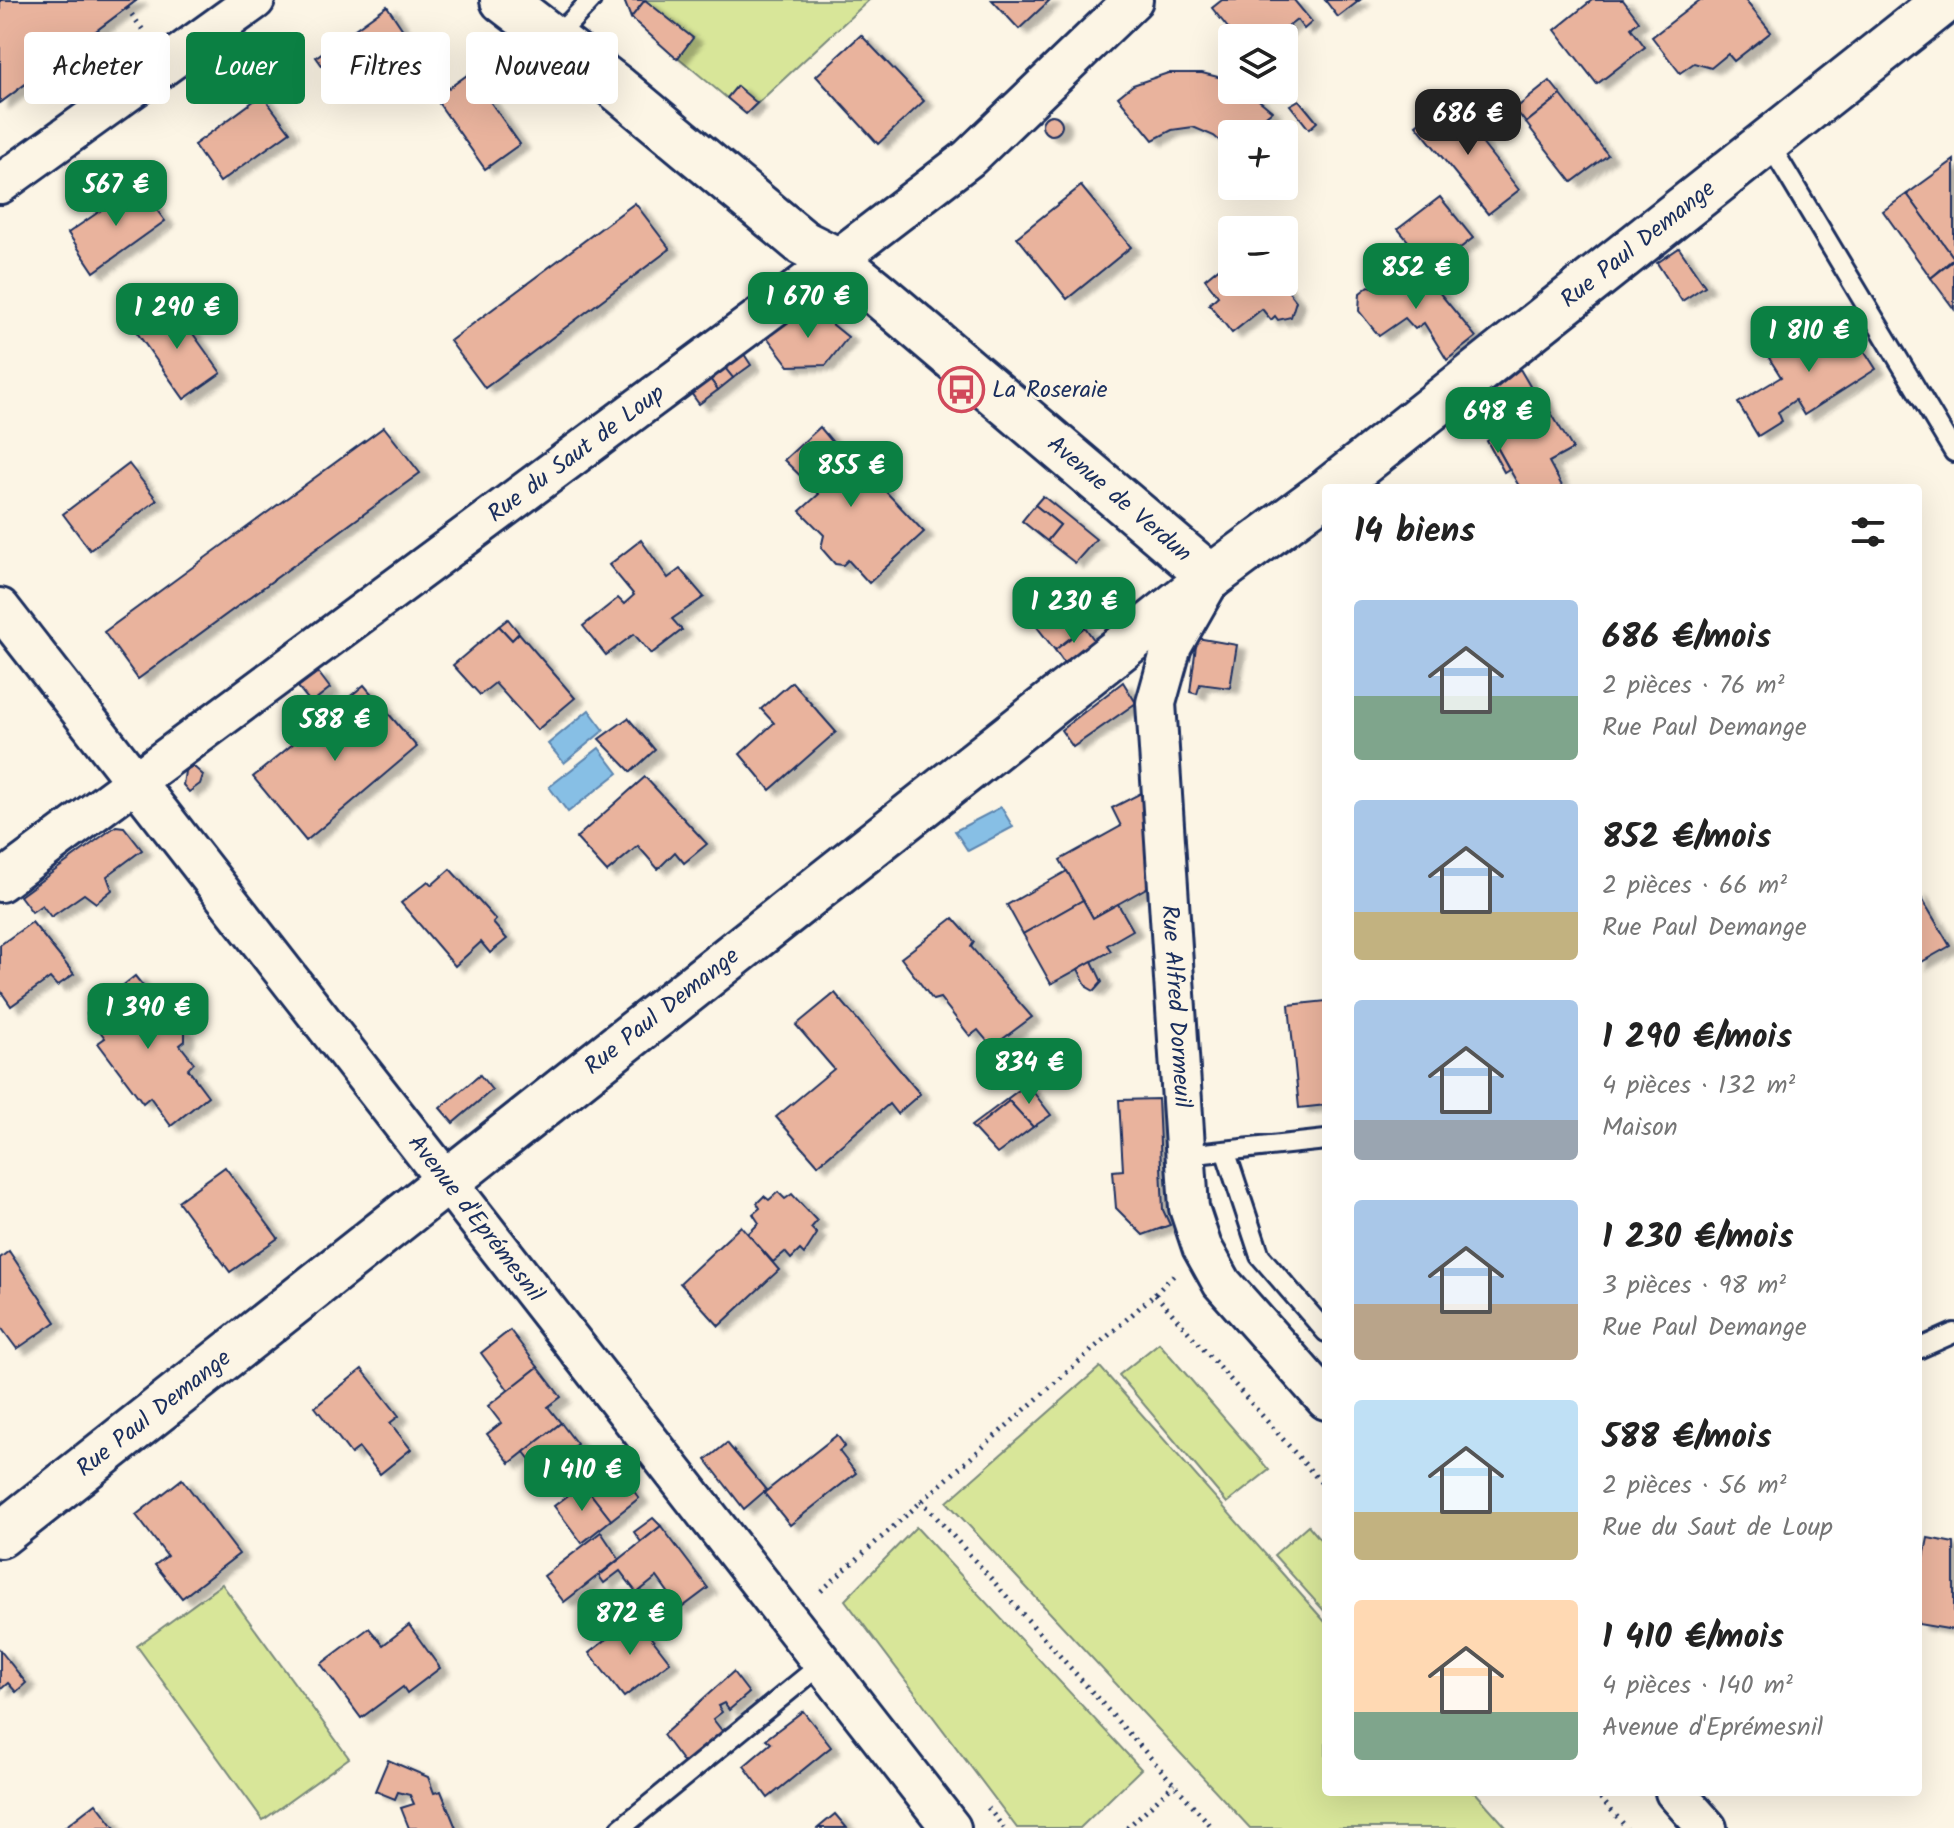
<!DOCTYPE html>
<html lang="fr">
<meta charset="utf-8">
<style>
body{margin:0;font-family:Kalam,sans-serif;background:#f6f6f6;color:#222;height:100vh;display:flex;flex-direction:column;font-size:30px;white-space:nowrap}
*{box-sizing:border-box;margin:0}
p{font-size:26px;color:#767676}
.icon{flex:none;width:44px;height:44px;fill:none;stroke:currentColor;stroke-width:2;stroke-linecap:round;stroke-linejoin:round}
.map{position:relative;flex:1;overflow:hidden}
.details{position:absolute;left:1322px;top:484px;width:600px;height:1312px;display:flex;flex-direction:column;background:#fff;border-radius:8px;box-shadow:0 8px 32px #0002}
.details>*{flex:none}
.guide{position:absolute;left:24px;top:32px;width:760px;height:72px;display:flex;gap:16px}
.buttons{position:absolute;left:1218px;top:24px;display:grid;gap:16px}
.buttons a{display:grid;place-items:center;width:80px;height:80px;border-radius:8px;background:#fff;box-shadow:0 8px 32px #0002;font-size:40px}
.price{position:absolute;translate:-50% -68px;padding:0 18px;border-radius:16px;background:#0b8043;color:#fff;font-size:26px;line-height:52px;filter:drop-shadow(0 2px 4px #0008)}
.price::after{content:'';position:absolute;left:50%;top:48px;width:24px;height:18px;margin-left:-12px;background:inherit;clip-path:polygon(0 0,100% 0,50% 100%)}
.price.active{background:#222;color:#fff}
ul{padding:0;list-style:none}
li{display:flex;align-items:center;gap:24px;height:200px;padding:0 32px}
li span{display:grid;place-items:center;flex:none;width:224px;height:160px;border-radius:8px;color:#555}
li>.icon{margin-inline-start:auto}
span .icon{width:96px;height:96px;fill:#fffc;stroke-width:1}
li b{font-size:34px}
h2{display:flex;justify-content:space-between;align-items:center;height:96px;padding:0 32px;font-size:34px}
.chip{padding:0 28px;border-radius:8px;background:#fff;box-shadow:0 8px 32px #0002;font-size:28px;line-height:72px}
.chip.active{background:#0b8043;color:#fff}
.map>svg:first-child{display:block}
.green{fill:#d8e699;stroke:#7a8a7c;stroke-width:2}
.water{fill:#87bfe5;stroke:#5c85af;stroke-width:2}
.building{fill:#e9b39d;stroke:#1b2f5e;stroke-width:2;filter:url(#shadow)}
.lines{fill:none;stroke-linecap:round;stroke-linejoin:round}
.lane-casing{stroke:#1b2f5e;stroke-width:24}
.street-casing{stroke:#1b2f5e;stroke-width:44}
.secondary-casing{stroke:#1b2f5e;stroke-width:50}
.path{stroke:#1b2f5e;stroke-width:5;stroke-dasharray:2 6;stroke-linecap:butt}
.lane{stroke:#fcf5e5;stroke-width:18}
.street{stroke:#fcf5e5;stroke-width:38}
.secondary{stroke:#fcf5e5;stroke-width:44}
.labels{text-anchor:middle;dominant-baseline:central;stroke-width:6;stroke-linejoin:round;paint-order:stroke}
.street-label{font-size:24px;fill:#1b2f5e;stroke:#fcf5e5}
.poi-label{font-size:24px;fill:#1b2f5e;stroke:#fcf5e5;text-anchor:start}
</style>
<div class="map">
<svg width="1954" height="1828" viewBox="0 0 1954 1828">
<defs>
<filter id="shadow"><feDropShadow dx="9" dy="5" stdDeviation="2" flood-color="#0004"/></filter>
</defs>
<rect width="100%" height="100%" fill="#fcf5e5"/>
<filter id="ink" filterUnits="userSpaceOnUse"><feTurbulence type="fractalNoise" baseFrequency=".0125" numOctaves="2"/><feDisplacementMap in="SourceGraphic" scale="16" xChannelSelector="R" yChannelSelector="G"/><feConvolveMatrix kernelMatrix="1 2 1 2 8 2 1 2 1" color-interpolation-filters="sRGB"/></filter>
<g filter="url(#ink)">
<!-- green -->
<g class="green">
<path d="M624,0h245l-123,114 -115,-96z"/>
<path d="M1159,1343l110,127 -42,33 -108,-128z"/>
<path d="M1100,1367l226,256v169h149l32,36h-257l-303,-326z"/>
<path d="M1308,1525l18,21v67l-52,-58z"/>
<path d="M916,1527l225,242 -61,59h-63l-172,-228z"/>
<path d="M222,1584l127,174 -86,62 -126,-174z"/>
</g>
<!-- water -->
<g class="water">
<path d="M589,710l15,20 -40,33 -16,-19z"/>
<path d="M599,748l19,25 -50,39 -19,-25z"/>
<path d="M1001,807l12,20 -45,24 -13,-20z"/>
</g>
<!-- building -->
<g class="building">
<path d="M0,0h137l-137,103z"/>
<path d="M0,0h137l-137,103z"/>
<path d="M624,0h21l-14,18z"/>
<path d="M645,0l48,38 -16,21 -46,-41z"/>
<path d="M992,0h58l-31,29z"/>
<path d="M1222,0h72l18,22 -8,7 -7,-9 -24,18h-37l-24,-30z"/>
<path d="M1325,0h35l-22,17z"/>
<path d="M1592,0h31l16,21 -8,7 14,19 -48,37 -42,-54z"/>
<path d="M1700,0h45l26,32 -37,29 -6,-7 -17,14 -17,-5 -14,10 -28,-36z"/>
<path d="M387,6l26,39 -70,50 -27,-38z"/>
<path d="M861,35l63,66 -46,43 -62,-68z"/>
<path d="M470,73l50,71 -35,25 -50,-71z"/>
<path d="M1168,73h34l24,6 6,3v8l16,1 24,20 -28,23h-12v10l-5,3 -13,-11 -21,-9 -21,3 -19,10 -35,-43 15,-12z"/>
<path d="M1550,81l11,14 -35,28 -11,-14z"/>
<path d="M737,86l20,17 -11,11 -19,-16z"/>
<path d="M262,95l28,37 -70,50 -26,-37z"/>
<path d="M1561,95l47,60 -36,27 -46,-59z"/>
<path d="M1299,100l18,22 -8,7 -19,-24z"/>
<path d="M1448,100l71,90 -31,24 -72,-89z"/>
<circle cx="1052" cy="125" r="10"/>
<path d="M1954,160v98l-47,-64z"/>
<path d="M138,185l27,36 -71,51 -26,-39z"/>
<path d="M1081,186l50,61 -64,52 -50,-62z"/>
<path d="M1907,194l47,64 -23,20 -48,-67z"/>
<path d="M1440,197l33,41 -41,32 -34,-41z"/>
<path d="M635,203l35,46 -185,139 -35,-47z"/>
<path d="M1679,248l26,38 -23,15 -25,-38z"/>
<path d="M1954,260v49l-23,-31z"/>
<path d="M1227,261l5,3v18h49l15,19 -5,16 -13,3 -3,-4 -4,4 -9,-11 -30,24 -23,-29 9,-8 -13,-17z"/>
<path d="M1420,269l56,68 -29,23 -23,-37 -9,6 -10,-11 -26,18 -20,-25 1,-18 9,-7 14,4 22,-17 3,5z"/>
<path d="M171,303l50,70 -37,26 -51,-72z"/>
<path d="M816,311l32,26 -22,28 -37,1 -22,-29 32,-24z"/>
<path d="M1841,314l35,55 -72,46 -9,-15 -17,12 4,9 -24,15 -20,-33 43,-26 -12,-19z"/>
<path d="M744,354l7,11 -18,13 -8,-10z"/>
<path d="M725,368l8,10 -15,12 -8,-11z"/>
<path d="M1520,369l18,31 4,-2 31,51 -24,13 13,24 -3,2h-39l-46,-82z"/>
<path d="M710,379l8,11 -19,14 -8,-11z"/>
<path d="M384,427l36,46 -282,206 -34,-47z"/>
<path d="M820,427l30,36 5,-4 69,73 -55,51 -21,-23 -5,5 -8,-1 -14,-16 3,-13 -24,-24 19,-17 -35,-34z"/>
<path d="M1492,438l17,31 -5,3 -17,-31z"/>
<path d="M129,464l28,36 -67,50 -27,-36z"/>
<path d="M1043,496l53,43 -21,24 -28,-22 13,-16 -25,-20z"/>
<path d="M1035,505l25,20 -13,16 -25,-20z"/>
<path d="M641,540l27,38 12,-9 24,28 -32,22 10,11 -31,24 -17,-20 -28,21 -23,-29 35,-28 6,6 10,-9 -25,-30z"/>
<path d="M1056,590l29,37 -30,23 -29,-37z"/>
<path d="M508,619l11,14 -7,7 -13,-14z"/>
<path d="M499,626l13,14 7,-7 56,65 -38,32 -42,-47 -15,12 -27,-30z"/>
<path d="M1085,627l9,13 -30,23 -9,-13z"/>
<path d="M1197,638l40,7 -7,43 -30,-4 -3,10 -7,-2z"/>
<path d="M318,672l12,16 -19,15 -13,-16z"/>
<path d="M792,682l44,50 -66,58 -30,-36 34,-31 -13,-14z"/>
<path d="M1123,682l13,21 -63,44 -12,-17z"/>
<path d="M364,685l53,62 -111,94 -53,-64z"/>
<path d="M628,718l27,32 -24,22 -32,-33z"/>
<path d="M193,766l10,9 -3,9 -11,8 -6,-7 2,-14z"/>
<path d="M645,777l62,67 -23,19 -9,-11 -17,17 -20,-23 -31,26 -31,-34z"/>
<path d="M1143,792l5,95 -55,31 -33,-58 61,-34 -9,-18z"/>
<path d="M116,826l8,1 18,23 -35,26 5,14 -16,13 -12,-9 -33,23 -9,-12 -10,7 -12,-16z"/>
<path d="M450,869l46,51 -3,3 14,16 -17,14 -9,-11 -26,24 -54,-63 27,-22 4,4z"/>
<path d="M1067,871l16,29 -60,34 -16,-29z"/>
<path d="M1918,892l32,54 -32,18z"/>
<path d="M1083,900l10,18 25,-14 15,26 -26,15 4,6 -60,33 -28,-50z"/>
<path d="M953,918l21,24 -3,5 61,70 -40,30 -14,-17 -8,6 -30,-38 -7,2 -32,-42z"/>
<path d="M32,922l42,52 -17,12 -7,-8 -39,28 -11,-16v-45z"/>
<path d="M1092,961l10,21 -8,9 -7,-4 -9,-18z"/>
<path d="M135,976l25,31 -5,6 10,10 11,-2 9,11v9l-5,4 14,18 -6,6 20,27 -37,30 -21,-29 -7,6 -45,-60 7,-5 -18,-24z"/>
<path d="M835,993l85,101 -23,20 -8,-10 -71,61 -42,-48 58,-48 -38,-44z"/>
<path d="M1326,1001v104l-27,3 -10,-103z"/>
<path d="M480,1075l12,15 -39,33 -13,-15z"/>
<path d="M1027,1084l24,31 -18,12 -26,-28z"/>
<path d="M1007,1099l2,2 -35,28 -3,-3z"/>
<path d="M1158,1099l5,111 7,15 -27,10 -27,-27 -3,-37 10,-1 -4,-70z"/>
<path d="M1009,1101l24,26 -36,27 -23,-25z"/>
<path d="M225,1167l53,71 -48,34 -52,-71z"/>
<path d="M778,1192l7,7 7,-5 25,27 -6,7 6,6 -13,20 -4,-4 -9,9 -6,-7 -12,10 -25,-28 11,-11 -6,-9 7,-6 -3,-5 7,-7 5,4z"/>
<path d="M741,1226l38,44 -60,56 -39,-43z"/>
<path d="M9,1251l47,71 -39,27 -17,-23v-68z"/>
<path d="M510,1330l28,37 -29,24 -28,-38z"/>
<path d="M538,1367l23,30 -13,10 13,16 -51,40 -23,-29 14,-11 -13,-17z"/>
<path d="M362,1369l37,47 -9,7 21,26 -31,25 -21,-26 -8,6 -36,-47z"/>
<path d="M561,1423l16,21 -37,28 -16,-20z"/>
<path d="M837,1435l8,11 -6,5 17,22 -66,52 -26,-32z"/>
<path d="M727,1443l39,47 -22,19 -38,-49z"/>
<path d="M611,1462l28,36 -28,22 -28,-36z"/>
<path d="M182,1479l57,75 -57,44 -27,-33 12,-9 -31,-41z"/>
<path d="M583,1484l28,36 -29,23 -28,-37z"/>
<path d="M653,1518l8,8 -20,16 -7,-10z"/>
<path d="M661,1526l47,62 -28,21 -23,-32 -20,16 -17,-22 -16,12 -5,-7z"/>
<path d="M601,1532l18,27 -55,43 -20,-26z"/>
<path d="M1928,1538l26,5v87l-36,-6v-38z"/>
<path d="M635,1617l35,45 -46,35 -35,-44z"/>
<path d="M409,1625l31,43 -33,25 -4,-6 -42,31 -40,-54 48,-36 14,17z"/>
<path d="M0,1650l26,33 -10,9 -8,-9 -8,7z"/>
<path d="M733,1672l16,21 -20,17 -5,-7 -6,3 4,6 -9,7 13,17 -39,31 -24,-32z"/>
<path d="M803,1711l28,36 -63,51 -24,-32 27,-23 -5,-4z"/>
<path d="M388,1760l40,17 6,16 7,-2 15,37h-47l-8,-20 13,-4 -4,-9 -12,-3 -3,7 -20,-8z"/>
<path d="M96,1803l19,25h-50v-1z"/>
<path d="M835,1814l12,14h-29z"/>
</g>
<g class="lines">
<defs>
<g id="lane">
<path d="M553,40l38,-40"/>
<path d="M1767,140l187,312"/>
<path d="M1226,1153l34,103 66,76"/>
<path d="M1186,1155l140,-15"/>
<path d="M1918,1349l36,-16"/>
<path d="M621,1828l202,-165"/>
</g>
<g id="street">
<path d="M0,184l255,-184"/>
<path id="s1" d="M1208,583l-36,63 -16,57 33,505 13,39 20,36 104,117"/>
<path id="s2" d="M0,608l951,1220"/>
<path id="s3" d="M0,882l794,-590 175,-134 164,-158"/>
<path d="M1675,1792l32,36"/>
</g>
<g id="secondary">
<path id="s4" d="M503,0l113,87 187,156 32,16 43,35 333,283"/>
<path id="s5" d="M1331,488l615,-488"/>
<path id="s6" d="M0,1535l1211,-958 115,-85"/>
</g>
</defs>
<!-- lane casing -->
<use href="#lane" class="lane-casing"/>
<!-- street casing -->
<use href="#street" class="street-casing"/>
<!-- secondary casing -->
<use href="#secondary" class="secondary-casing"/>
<!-- path -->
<g class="path">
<path d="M127,8l16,22"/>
<path d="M1155,1294l19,-19"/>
<path d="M921,1500l292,328"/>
<path d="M821,1591l334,-297 171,194"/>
<path d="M1595,1792l32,36"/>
<path d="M988,1808l16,20"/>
<path d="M1127,1828l47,-44"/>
</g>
<!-- lane -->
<use href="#lane" class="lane"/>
<!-- street -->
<use href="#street" class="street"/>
<!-- secondary -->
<use href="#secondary" class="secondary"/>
</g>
</g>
<!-- icons -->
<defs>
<symbol id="bus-ring" viewBox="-11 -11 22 22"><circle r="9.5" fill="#fcf5e5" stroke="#d1495b" stroke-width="1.5"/><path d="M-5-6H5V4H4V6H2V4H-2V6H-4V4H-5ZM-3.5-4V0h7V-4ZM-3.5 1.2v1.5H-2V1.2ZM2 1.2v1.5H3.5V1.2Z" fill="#d1495b"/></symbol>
</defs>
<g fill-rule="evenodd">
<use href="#bus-ring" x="936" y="364" width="51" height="51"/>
</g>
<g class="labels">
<!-- street labels -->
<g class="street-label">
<text stroke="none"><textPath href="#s5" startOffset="392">Rue Paul Demange</textPath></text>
<text stroke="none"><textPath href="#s3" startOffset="718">Rue du Saut de Loup</textPath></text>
<text stroke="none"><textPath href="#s4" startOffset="794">Avenue de Verdun</textPath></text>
<text stroke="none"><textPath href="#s1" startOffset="436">Rue Alfred Dormeuil</textPath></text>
<text stroke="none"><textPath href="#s6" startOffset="844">Rue Paul Demange</textPath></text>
<text stroke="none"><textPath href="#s2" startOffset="774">Avenue d'Eprémesnil</textPath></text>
<text stroke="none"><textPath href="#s6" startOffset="196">Rue Paul Demange</textPath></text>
</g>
<!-- poi labels -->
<g class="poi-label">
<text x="992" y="390">La Roseraie</text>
</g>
</g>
</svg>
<div class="buttons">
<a><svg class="icon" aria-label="layers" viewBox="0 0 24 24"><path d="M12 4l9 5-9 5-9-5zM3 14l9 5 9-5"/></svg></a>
<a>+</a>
<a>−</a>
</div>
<b class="price active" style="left:1468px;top:157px">686 €</b>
<b class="price" style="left:116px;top:228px">567 €</b>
<b class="price" style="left:1416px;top:311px">852 €</b>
<b class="price" style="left:808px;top:340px">1 670 €</b>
<b class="price" style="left:177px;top:351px">1 290 €</b>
<b class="price" style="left:1809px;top:374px">1 810 €</b>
<b class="price" style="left:1498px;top:455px">698 €</b>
<b class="price" style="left:851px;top:509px">855 €</b>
<b class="price" style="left:1074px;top:645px">1 230 €</b>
<b class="price" style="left:335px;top:763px">588 €</b>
<b class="price" style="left:148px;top:1051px">1 390 €</b>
<b class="price" style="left:1029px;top:1106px">834 €</b>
<b class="price" style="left:582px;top:1513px">1 410 €</b>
<b class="price" style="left:630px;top:1657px">872 €</b>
<div class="guide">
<a class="chip">Acheter</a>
<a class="chip active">Louer</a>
<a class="chip">Filtres</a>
<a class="chip">Nouveau</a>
</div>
<section class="details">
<h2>14 biens<svg class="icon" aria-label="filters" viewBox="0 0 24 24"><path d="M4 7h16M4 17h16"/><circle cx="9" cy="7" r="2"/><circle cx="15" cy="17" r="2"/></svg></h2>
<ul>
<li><span style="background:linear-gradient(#a9c7e8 60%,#7fa58c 0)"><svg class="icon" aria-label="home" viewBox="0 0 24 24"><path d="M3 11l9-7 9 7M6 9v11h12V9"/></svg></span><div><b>686 €/mois</b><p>2 pièces · 76 m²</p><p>Rue Paul Demange</p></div></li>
<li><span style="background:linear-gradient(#a9c7e8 70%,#c2b280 0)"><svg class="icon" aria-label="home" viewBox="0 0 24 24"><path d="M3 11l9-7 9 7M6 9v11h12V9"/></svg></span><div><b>852 €/mois</b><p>2 pièces · 66 m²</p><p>Rue Paul Demange</p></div></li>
<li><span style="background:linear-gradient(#a9c7e8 75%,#9aa5b1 0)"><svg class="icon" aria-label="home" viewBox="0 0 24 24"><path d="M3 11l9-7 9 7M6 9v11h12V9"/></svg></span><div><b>1 290 €/mois</b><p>4 pièces · 132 m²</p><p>Maison</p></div></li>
<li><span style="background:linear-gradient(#a9c7e8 65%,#b9a48a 0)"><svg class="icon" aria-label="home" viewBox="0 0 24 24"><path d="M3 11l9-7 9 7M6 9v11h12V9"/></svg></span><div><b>1 230 €/mois</b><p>3 pièces · 98 m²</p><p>Rue Paul Demange</p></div></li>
<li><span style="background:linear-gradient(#bfe0f5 70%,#c2b280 0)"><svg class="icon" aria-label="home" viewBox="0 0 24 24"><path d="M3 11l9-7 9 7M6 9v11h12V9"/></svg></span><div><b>588 €/mois</b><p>2 pièces · 56 m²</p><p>Rue du Saut de Loup</p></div></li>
<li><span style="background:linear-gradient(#ffd9b3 70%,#7fa58c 0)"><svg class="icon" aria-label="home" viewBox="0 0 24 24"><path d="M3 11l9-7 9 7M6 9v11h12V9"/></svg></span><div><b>1 410 €/mois</b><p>4 pièces · 140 m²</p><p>Avenue d'Eprémesnil</p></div></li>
</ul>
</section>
</div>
